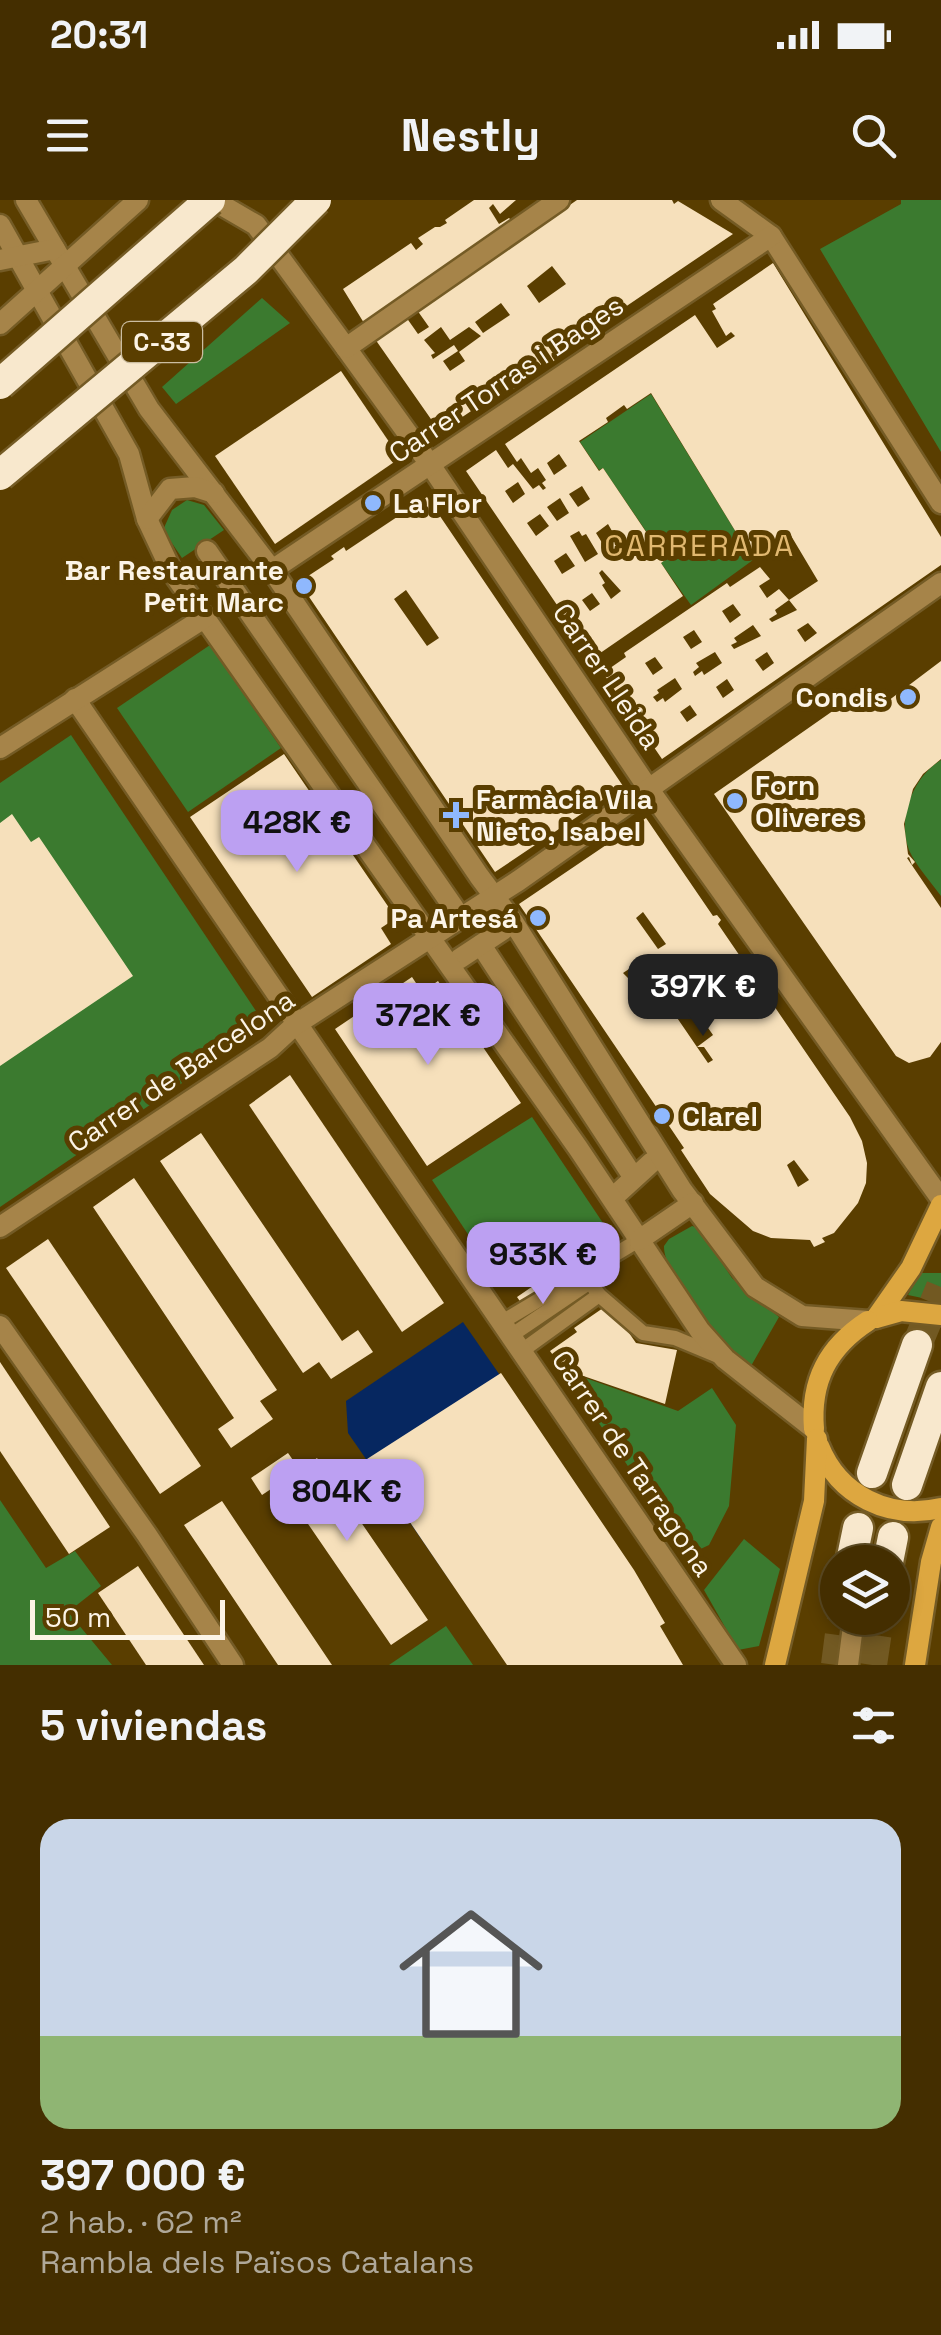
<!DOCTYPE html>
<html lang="es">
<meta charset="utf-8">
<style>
body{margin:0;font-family:"Space Grotesk",sans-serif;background:#4b360a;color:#f1f3f6;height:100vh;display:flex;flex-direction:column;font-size:38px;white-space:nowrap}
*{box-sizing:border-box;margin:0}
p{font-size:32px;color:#afa899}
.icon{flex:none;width:55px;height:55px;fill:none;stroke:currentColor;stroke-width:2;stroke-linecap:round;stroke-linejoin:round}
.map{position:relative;height:1465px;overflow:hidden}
.sheet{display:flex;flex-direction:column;background:#442e00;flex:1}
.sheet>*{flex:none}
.fabs{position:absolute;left:820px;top:1345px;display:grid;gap:20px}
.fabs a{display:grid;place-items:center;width:90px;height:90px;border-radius:50%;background:#442e00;box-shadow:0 5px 15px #0003,0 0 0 2px #5c4a22;font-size:50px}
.scale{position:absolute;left:30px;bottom:25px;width:195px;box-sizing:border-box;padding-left:10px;border:5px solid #fcf4e6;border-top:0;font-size:28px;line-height:35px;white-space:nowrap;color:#fcf4e6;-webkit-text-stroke:8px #5a3e00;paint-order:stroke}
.price{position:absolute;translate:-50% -85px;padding:0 22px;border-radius:20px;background:#bca0f2;color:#111;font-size:32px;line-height:65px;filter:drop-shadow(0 2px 5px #0008)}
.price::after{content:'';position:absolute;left:50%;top:60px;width:30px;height:22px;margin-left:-15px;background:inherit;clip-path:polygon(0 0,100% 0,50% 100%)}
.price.on{background:#222;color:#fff}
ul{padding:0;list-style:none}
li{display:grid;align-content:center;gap:20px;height:530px;padding:0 40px}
li span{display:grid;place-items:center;height:310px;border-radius:30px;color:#555}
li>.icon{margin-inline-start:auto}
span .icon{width:180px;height:180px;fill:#fffc;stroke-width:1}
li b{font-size:42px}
h2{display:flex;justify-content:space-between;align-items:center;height:120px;padding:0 40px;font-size:42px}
.status{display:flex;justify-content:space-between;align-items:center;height:70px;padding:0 50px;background:#442e00;direction:ltr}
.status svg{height:28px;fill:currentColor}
header{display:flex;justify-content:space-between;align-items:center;height:130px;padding:0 40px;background:#442e00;font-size:45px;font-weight:700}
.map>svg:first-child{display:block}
.green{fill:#3b7a2f}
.water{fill:#062760}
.building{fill:#f6e0bb;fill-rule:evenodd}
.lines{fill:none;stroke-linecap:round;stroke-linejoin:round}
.motorway-tunnel{stroke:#725922;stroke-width:30;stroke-dasharray:30 15;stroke-linecap:butt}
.service-casing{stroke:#745b25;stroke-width:19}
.pedestrian-casing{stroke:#745b25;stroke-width:25}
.minor-casing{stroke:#745b25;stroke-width:25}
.secondary-casing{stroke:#745b25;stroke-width:25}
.motorway-casing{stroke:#745b25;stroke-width:35}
.service{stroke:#a68449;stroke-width:14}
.pedestrian{stroke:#a68449;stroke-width:20}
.minor{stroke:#a68449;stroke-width:20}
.secondary{stroke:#dda740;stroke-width:20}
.motorway{stroke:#f8e8cd;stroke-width:30}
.motorway-bridge-casing{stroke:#745b25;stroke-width:35;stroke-linecap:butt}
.motorway-bridge{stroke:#f8e8cd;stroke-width:30}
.poi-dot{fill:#8fb8fd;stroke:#5a3e00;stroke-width:4}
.labels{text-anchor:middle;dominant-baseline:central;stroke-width:10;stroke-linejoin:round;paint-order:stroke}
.shield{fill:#5a3e00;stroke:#cbbda1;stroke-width:2.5}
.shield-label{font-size:25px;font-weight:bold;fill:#fcf4e6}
.street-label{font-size:28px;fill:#fcf4e6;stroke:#5a3e00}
.poi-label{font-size:28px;font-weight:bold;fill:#fcf4e6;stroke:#5a3e00;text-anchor:start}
.neighbourhood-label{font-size:30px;letter-spacing:2.5px;fill:#e1b870;stroke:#5a3e00}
</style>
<div class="status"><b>20:31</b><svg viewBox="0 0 49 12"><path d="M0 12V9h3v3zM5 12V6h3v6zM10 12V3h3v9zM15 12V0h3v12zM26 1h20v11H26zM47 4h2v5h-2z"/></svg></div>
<header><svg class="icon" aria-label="menu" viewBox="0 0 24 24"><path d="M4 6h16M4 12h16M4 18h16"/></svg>Nestly<svg class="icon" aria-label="search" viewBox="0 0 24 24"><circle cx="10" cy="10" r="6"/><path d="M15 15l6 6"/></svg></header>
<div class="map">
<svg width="941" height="1465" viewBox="0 0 941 1465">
<rect width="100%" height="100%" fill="#5a3e00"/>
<!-- green -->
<g class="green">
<path d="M901,0h40v252l-121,-203 81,-45z"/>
<path d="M262,98l28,25 -114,81 -14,-17z"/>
<path d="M651,194l102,166 -62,45 -30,-42 4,-4 -62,-91 -4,2 -19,-28z"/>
<path d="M187,300l17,5 20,25 -42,28 -19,-28 9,-20z"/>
<path d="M210,445l71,103 -93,64 -71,-104z"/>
<path d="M71,535l195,291 -266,181v-424z"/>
<path d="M941,560v136c-10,-14 -25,-30 -32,-46 -12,-32 4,-73 32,-90z"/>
<path d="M532,917l71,106 -104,58 -67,-101z"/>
<path d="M692,1026l7,2 33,50 47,39 -28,49c-25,-19 -88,-89 -87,-120l5,-7z"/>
<path d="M919,1073h22v29l-33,-7z"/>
<path d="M563,1170l115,41 34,-23 24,37 -7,81 -20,39 -21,10z"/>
<path d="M0,1300l46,68 29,-17 26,35 -33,26 44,53h-112z"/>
<path d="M744,1339l36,30 -21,77 -21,4 -34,-60z"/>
<path d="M446,1426l27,39h-84z"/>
</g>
<!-- water -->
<path class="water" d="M463,1122l111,160 -9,29 -112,74 -105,-152 -2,-32z"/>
<!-- building -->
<g class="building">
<path d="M474,0h42l-16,14 -7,-10 -4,4 10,16 10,-6 3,3 -148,102 -21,-34 68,-46 5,7 7,-6 -5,-6 17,-11h5l7,-4 -2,-3z"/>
<path d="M577,0h95l2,4 4,-3 55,33 -164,111 -4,3 2,4 -15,10 -3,-3 -37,25 3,4 -14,9 -3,-4 -58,39 -65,-93 31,-22 12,17 11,-7 -12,-17zM552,66l14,18 -27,19 -12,-17zM501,103l9,12 -27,18 -8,-11zM441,127l9,13 19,-13 12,9 -22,16 6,9 -15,10 -7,-10 15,-10 -4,-6 -21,14 -2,-4 4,-2 -11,-13z"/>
<path d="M773,63l168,274v28l-279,194 -59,-86 23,-16 -2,-4 103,-70 3,4 30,-20 10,12 -11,7 8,12 12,-9 10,11 29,-19 -28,-47 -37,26 -102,-167 -24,16 -3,-4 -18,13 2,4 -29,19 20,30 4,-3 62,92 -4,3 22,33 -90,62 -127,-187 30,-21 12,18 5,-4 20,25 6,-4 4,5 3,-2 -4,-5 4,-3 -8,-12 -7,5 -10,-15 -4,4 -12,-18 190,-129 22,33 18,-12 -4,-4 -5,4 -14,-25 4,-2 -3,-5zM559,254l8,12 -13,9 -7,-12zM518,282l7,12 -12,9 -8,-12zM582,286l8,13 -12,8 -9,-13zM560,298l9,15 -12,8 -10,-14zM540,314l9,12 -13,10 -9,-13zM608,324l8,14 -12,8 -8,-13zM579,331l3,5 4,-2 12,20 -13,8 -15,-26zM566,353l9,13 -13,8 -8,-13zM602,370l19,21 -10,8 -9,-14 3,-2 -6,-10zM592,393l8,11 -10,7 -8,-11zM789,400l8,10 -25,12 -3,-3 8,-5 -2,-4zM733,404l8,11 -11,8 -8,-12zM808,423l9,10 -12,9 -8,-12zM753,425l8,11 -27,13 -3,-4 6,-3 -3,-4zM694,430l8,12 -11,7 -8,-12zM715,452l7,11 -18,12 -2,-4 -7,5 -2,-4 6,-5 -3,-4zM767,452l7,11 -11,8 -8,-11zM655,457l8,11 -10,7 -8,-12zM675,478l7,11 -17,13 -2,-4 -6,4 -4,-5 6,-4 -2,-3zM727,479l7,11 -11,8 -7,-11zM690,505l7,10 -10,7 -7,-10z"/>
<path d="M341,171l59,87 -125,86 -60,-88z"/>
<path d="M427,297l196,289 -128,86 -196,-290 35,-23 -3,-3 13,-9 2,4zM406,390l33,48 -12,8 -33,-47z"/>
<path d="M941,461v98l-18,15 -10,15 -9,35 4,30 7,8 -3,3 -3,-8 -2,1 34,50v134l-11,15 -21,6 -13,-7 -182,-262 153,-107 13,20z"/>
<path d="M284,554l112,164 -15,10 10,16 -79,53 -122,-180z"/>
<path d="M12,614l19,28 8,-5 94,139 -133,90v-243z"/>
<path d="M646,618l67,98 4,-1 4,5 -3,4 132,193 12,24 5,22 -1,20 -8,20 -24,30 -12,5 3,4 -11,5 -4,-7 -39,-2 -18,-7 -43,-37 -29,-44 3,-2 -165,-244zM643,712l23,32 -8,5 -22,-31zM641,761l19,32 -15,12 -11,-16 3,-2 -14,-14zM685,795l28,40 -16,12h7l9,13 -5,3 -11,-16 -28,-41zM794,960l15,20 -11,7 -11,-22z"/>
<path d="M412,777l10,15 16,-11 83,122 -94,63 -92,-137z"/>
<path d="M290,875l154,228 -42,29 -153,-227z"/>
<path d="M201,933l141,208 16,-11 15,22 -42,27 -12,-17 -16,11 -143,-212z"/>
<path d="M134,978l143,212 -17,11 13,18 -42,29 -13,-19 16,-11 -141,-211z"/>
<path d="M48,1039l153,227 -41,28 -154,-226z"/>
<path d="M552,1073l11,15 -18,12 20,30 -17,12 -31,-45z"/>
<path d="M606,1106l5,1 25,36 41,7 -12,54 -102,-35 -13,-18 27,-19 -3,-4z"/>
<path d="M0,1162l110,165 -41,27 -69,-103z"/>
<path d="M501,1173l133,197 31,53 -5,3 23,39h-176l-140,-206z"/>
<path d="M288,1253l12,17 17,-12 111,162 -37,25 -111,-162 -18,12 -11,-17z"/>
<path d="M222,1301l22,33 88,131h-54l-71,-106 -23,-34z"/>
<path d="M138,1366l66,99h-58l-48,-72z"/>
</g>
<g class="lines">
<!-- motorway-tunnel -->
<g class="motorway-tunnel">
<path d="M917,1145l24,-58"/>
<path d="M836,1465l6,-47"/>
<path d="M872,1465l7,-47"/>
</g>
<defs>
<g id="service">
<path d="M594,1068l-4,14 9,13 44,38 32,5 48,20"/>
<path d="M502,1122l137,-82"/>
<path d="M512,1135l78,-53"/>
<path d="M523,1150l76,-55"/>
</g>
<g id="pedestrian">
<path d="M207,351l247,357"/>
<path d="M481,745l153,233"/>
<path d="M459,759l44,-29"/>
<path d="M618,993l34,-31"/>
<path d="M848,1465l6,-47"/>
</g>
<g id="minor">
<path d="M26,0l123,209 123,161 207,306 35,47 168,267 73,97 47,29 66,5"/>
<path d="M213,0l43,25 90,123 83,115 219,325 293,411"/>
<path d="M721,0l50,36 170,267"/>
<path d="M0,25l129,229 18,65 24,51 407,578 122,183 25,28 89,70"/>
<path d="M0,60l55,-11"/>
<path d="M0,124l138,-124"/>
<path d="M346,148l213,-148"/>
<path d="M147,319l23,-30 25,-2 19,6"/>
<path d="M272,370l499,-334"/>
<path d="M75,499l661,966"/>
<path d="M0,548l204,-130"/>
<path d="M0,1027l270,-179 25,-23 223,-144 423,-298"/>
<path d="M639,1040l54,-37"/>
<path d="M0,1126l147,209 86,130"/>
</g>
<g id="secondary">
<path d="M876,1118l35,-50 30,-63"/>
<path d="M876,1118l25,-7 40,4"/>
<path d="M814,1229c-4,-48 14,-82 54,-108"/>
<path d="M819,1246c20,50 70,74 122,62"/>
<path d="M775,1465l39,-164 3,-62"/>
<path d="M915,1465l16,-103 10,-35"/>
</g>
<g id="motorway">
<path d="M872,1273l45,-128"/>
<path d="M907,1285l34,-98"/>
<path d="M851,1362l7,-34"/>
<path d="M888,1362l5,-25"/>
</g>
</defs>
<!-- service casing -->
<use href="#service" class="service-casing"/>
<!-- pedestrian casing -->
<use href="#pedestrian" class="pedestrian-casing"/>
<!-- minor casing -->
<use href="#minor" class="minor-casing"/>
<!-- secondary casing -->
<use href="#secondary" class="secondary-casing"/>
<!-- motorway casing -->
<use href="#motorway" class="motorway-casing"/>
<!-- service -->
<use href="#service" class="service"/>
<!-- pedestrian -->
<use href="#pedestrian" class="pedestrian"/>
<!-- minor -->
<use href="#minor" class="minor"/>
<!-- secondary -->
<use href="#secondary" class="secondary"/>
<!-- motorway -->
<use href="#motorway" class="motorway"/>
<defs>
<g id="motorway-bridge">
<path d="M0,184l210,-184"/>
<path d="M0,275l246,-205 70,-70"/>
</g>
</defs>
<!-- motorway-bridge casing -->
<use href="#motorway-bridge" class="motorway-bridge-casing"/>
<!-- motorway-bridge -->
<use href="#motorway-bridge" class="motorway-bridge"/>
</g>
<!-- markers -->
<g class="poi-dot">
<circle cx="373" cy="303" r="10"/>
<circle cx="304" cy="386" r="10"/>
<circle cx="908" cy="497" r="10"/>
<circle cx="735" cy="601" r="10"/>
<path d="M451 600h10v10h10v10h-10v10h-10v-10h-10v-10h10z"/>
<circle cx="538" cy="718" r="10"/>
<circle cx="662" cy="916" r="10"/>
</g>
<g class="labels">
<!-- shield labels -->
<rect class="shield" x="122" y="122" width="80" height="40" rx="8"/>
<g class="shield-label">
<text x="162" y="142">C-33</text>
</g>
<!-- street labels -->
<g class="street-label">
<text transform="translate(506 179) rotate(-34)">Carrer Torras i Bages</text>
<text transform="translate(607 476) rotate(56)">Carrer Lleida</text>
<text transform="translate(181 871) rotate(-34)">Carrer de Barcelona</text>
<text transform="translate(633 1263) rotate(56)">Carrer de Tarragona</text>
</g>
<!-- poi labels -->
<g class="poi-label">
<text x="393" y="303">La Flor</text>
<text x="284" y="370" text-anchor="end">Bar Restaurante<tspan x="284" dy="32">Petit Marc</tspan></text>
<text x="888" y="497" text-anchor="end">Condis</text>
<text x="755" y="585">Forn<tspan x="755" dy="32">Oliveres</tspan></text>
<text x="476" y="599">Farmàcia Vila<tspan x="476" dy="32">Nieto, Isabel</tspan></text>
<text x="518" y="718" text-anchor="end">Pa Artesá</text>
<text x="682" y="916">Clarel</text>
</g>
<!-- neighbourhood labels -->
<g class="neighbourhood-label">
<text x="700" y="345">CARRERADA</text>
</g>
</g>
</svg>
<div class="fabs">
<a><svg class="icon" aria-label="layers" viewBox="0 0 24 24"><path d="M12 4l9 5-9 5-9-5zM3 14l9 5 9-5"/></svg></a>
</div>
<div class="scale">50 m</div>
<b class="price" style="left:297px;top:675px">428K €</b>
<b class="price on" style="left:703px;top:839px">397K €</b>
<b class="price" style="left:428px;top:868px">372K €</b>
<b class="price" style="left:543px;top:1107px">933K €</b>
<b class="price" style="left:347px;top:1344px">804K €</b>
</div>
<section class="sheet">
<h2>5 viviendas<svg class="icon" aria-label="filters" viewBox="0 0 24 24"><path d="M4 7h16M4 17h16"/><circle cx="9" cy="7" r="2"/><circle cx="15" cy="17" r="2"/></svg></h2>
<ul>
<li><span style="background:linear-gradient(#c9d6e8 70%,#8fb573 0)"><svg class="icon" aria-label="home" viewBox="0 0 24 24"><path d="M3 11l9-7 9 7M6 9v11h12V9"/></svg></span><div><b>397 000 €</b><p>2 hab. · 62 m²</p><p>Rambla dels Països Catalans</p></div></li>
</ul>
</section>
